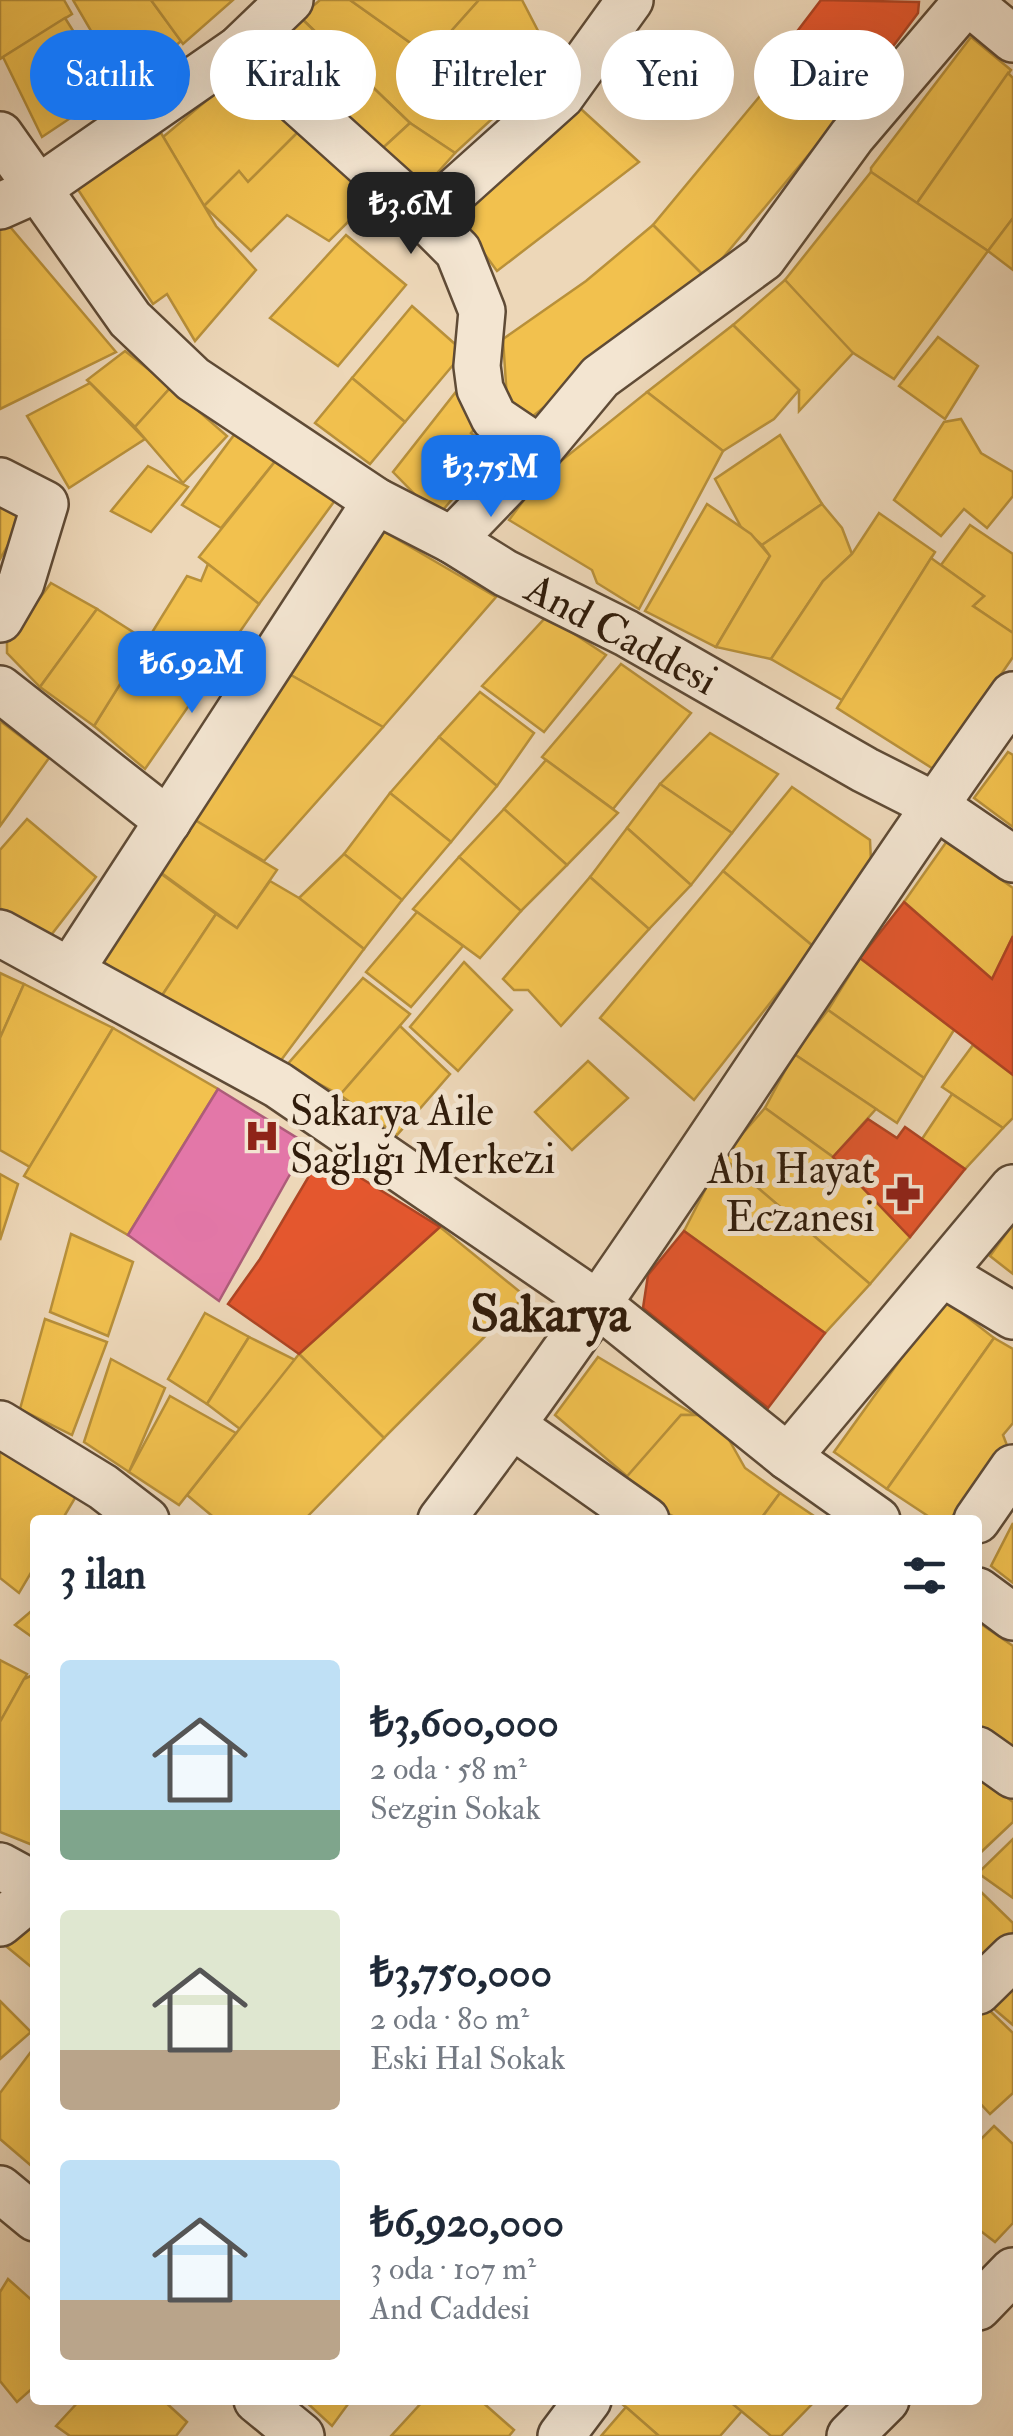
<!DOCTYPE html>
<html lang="tr">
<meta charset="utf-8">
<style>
body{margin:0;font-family:"IM FELL Double Pica",serif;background:#f6f6f7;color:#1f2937;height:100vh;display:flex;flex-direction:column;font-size:38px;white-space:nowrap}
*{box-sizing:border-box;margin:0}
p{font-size:32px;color:#747a83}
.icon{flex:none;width:55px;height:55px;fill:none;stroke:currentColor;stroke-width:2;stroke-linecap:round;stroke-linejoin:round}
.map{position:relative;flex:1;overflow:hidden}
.side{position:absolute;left:30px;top:1515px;width:952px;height:890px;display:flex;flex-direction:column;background:#fff;border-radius:10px;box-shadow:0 10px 40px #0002}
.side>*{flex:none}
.guide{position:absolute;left:30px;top:30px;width:955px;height:90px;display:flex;gap:20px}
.price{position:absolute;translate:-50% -85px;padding:0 22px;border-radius:20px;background:#1a73e8;color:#fff;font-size:32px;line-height:65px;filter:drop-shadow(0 2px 5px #0008)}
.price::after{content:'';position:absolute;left:50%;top:60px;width:30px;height:22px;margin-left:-15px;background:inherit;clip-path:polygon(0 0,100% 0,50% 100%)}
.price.on{background:#222;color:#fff}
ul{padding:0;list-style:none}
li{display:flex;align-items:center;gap:30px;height:250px;padding:0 30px}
li span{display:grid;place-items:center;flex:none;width:280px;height:200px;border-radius:10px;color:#555}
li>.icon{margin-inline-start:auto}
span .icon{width:120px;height:120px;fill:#fffc;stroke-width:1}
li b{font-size:42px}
h2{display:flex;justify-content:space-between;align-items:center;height:120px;padding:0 30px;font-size:42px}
.pill{padding:0 35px;border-radius:45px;background:#fff;box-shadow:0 10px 40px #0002;font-size:35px;line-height:90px}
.pill.on{background:#1a73e8;color:#fff}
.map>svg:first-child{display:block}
.homes{fill:#f2c14e;stroke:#b8903a;stroke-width:2.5}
.shops{fill:#e4572e;stroke:#ae4524;stroke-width:2.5}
.health{fill:#e377a8;stroke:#ad5c79;stroke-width:2.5}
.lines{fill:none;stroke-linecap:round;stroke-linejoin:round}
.minor-casing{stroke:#5f4b36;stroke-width:50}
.minor{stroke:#f3e5d1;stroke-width:45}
.labels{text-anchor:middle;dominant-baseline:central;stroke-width:10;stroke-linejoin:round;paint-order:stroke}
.street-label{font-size:42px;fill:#301c0b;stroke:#f3e5d1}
.poi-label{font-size:42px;fill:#301c0b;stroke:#f3e5d1;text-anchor:start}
.district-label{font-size:52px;font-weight:bold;fill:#301c0b;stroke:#f3e5d1}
</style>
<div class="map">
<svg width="1013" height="2436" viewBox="0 0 1013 2436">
<rect width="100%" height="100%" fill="#edd7b8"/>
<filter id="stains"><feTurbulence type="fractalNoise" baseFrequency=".002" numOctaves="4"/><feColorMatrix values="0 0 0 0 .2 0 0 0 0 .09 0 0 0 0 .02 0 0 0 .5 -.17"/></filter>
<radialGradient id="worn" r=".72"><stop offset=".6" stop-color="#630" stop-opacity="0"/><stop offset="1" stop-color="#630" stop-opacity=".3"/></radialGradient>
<!-- homes -->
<g class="homes">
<path d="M0,0h64l8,14 -72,45z"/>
<path d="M73,0h78l30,41 -56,48z"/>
<path d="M151,0h82l-50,44z"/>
<path d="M320,0h30l79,56 63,63 -37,34 -45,-30 -110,-106z"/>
<path d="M350,0h129l-50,56z"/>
<path d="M479,0h43l27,52 -3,21 -54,46 -63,-63z"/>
<path d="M300,17l110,106 -37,34 -117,-103z"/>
<path d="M65,18l46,73 -69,46 -39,-80z"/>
<path d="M971,37l40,33 -94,133 -46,-31v-4z"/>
<path d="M244,69l60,57 -56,56 -9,-11 -35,35 -41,-69z"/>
<path d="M779,73l61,44 -134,161 -53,-53z"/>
<path d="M1008,73l5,5v140l-25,33 -71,-48z"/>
<path d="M581,109l58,53 -142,109 -40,-55 6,-20z"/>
<path d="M410,123l45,30 -33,37 -49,-33z"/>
<path d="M304,126l72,68 -47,47 -42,-26 -36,36 -47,-45 35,-35 9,11z"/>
<path d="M161,133l55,93 40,44 -61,71 -28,-47 -14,10 -76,-116z"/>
<path d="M871,172l117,79 -94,128 -47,-30 -62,-69z"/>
<path d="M1013,218v52l-25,-19z"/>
<path d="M6,222l110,130 -116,57v-185z"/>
<path d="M653,225l53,53 -173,138 -26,-17 -4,-60 83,-58z"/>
<path d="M346,235l60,50 -68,81 -68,-48z"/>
<path d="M785,280l68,73 -54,58v-21l-66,-65z"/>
<path d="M412,306l52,46 -59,70 -53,-44z"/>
<path d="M733,325l66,65 -25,29 -51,32 -76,-59z"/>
<path d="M938,337l40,29 -33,53 -46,-33z"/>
<path d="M125,351l46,36 -36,40 -48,-47z"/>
<path d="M352,378l53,44 -35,42 -55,-41z"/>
<path d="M90,383l55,56 -76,49 -42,-72z"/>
<path d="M171,387l56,49 -44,47 -48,-56z"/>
<path d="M647,392l76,59 -84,158 -42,-26 -5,-13 -83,-50 32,-43z"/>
<path d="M455,393l26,28 -10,12 23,17 -57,67 -44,-45z"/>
<path d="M961,419l20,34 32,19v24l-26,32 -23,-19 -23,27 -47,-36 50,-78z"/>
<path d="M234,435l43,24 -56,69 -39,-23z"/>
<path d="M780,435l42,69 -60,41 -21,-18 -26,-48z"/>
<path d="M277,459l59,40 -77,105 -60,-47z"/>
<path d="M148,466l40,21 -37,45 -40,-21z"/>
<path d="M0,496l24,21 -24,42z"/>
<path d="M707,504l44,30 19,22 -54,91 -71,-36z"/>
<path d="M822,504l20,24 10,26 -29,27 -52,78 -55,-12 54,-91 -8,-11z"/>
<path d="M879,513l56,39 -93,148 -71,-41 52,-78 29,-27z"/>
<path d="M970,525l43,29v79l-40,-27 11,-10 -43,-31z"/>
<path d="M383,531l113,66 -113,130 -94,-53z"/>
<path d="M931,558l53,38 -11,10 40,27v24l-78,113 -98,-62z"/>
<path d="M208,564l51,40 -114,165 -51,-43 93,-150 14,5z"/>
<path d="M51,583l46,26 -57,78 -33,-34v-11z"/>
<path d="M97,609l50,32 -53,85 -54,-39z"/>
<path d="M547,616l59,39 -62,77 -62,-46z"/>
<path d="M621,664l70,49 -78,96 -71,-52z"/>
<path d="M289,674l94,53 -119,134 -74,-44z"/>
<path d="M480,692l54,41 -37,53 -58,-49z"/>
<path d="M0,721l49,37 -49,68z"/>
<path d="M710,733l68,41 -46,59 -72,-49z"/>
<path d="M439,737l58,49 -46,56 -61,-49z"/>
<path d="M1008,752l5,3v72l-39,-29z"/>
<path d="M546,760l72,53 -51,52 -63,-56z"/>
<path d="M660,784l72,49 -41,52 -64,-57z"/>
<path d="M792,787l78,53 1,22 -57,85 -91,-76z"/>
<path d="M390,793l61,49 -49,58 -58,-46z"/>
<path d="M504,809l63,56 -46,46 -62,-54z"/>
<path d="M190,817l87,53 -40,58 -81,-59z"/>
<path d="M27,819l69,58 -48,62 -48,-31v-58z"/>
<path d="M627,828l64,57 -42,44 -59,-52z"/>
<path d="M947,841l66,47v48l-21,43 -88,-77z"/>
<path d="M344,854l58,46 -38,49 -65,-51z"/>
<path d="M459,857l62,54 -41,47 -67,-49z"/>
<path d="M723,871l91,76 -120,153 -94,-82z"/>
<path d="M160,873l56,41 -57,86 -61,-42z"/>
<path d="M590,877l59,52 -88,97 -33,-36h-14l-11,-11z"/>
<path d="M270,881l29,17 65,51 -85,114 -120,-63 57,-86 21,14z"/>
<path d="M417,912l46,34 -52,61 -45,-35z"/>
<path d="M860,958l94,72 -30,48 -96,-68z"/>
<path d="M464,962l48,48 -54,61 -48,-44z"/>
<path d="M0,973l24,11 -24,54z"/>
<path d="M363,978l47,36 -70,81 -54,-29z"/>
<path d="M24,984l89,44 -83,139 -30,-17v-112z"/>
<path d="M828,1010l96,68 -27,45 -103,-69z"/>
<path d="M400,1026l50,48 -53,61 -57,-40z"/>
<path d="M113,1028l105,61 -90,146 -104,-59z"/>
<path d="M973,1045l40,30v43l-10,10 -61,-41z"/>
<path d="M794,1054l82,55 -43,48 -68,-49z"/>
<path d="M588,1061l40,37 -56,52 -37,-38z"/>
<path d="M952,1094l51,34 -38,41 -43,-30z"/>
<path d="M765,1108l68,49 77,80 -40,47 -148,-127z"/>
<path d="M722,1157l148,127 -45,49 -141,-102z"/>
<path d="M0,1174l18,10 -18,56z"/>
<path d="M1013,1224v50l-23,-18z"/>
<path d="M440,1227l85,69 -141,142 -85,-84z"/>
<path d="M71,1234l62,28 -25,74 -58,-24z"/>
<path d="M944,1299l50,39 -107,151 -53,-37z"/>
<path d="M205,1313l44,24 -42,67 -39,-25z"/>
<path d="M45,1319l62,23 -35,93 -52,-26z"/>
<path d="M249,1337l46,23 -55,69 -33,-25z"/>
<path d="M994,1338l19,11v74l-10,12 5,13 -59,72h-15l-47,-31z"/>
<path d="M299,1354l85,84 -80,82h-87l-30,-25z"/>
<path d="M598,1357l97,58h-14l-53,62 -73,-62z"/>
<path d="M111,1359l54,29 -36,84 -45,-30z"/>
<path d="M170,1396l66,37 -57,72 -50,-33z"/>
<path d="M681,1415h34l30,53 35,25 -20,27h-79l-36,-18 -22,-21z"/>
<path d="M0,1449l78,44 -16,27h-27v46l-16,27 -19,-15z"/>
<path d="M780,1493l40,27h-60z"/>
<path d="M1013,1523v60l-22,-17z"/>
<path d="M35,1608v31l-20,-14z"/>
<path d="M978,1622l35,24v106l-35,-26z"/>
<path d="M0,1660l27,14 -27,48z"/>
<path d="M35,1674v166l-5,4 -30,-12v-110l24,-43z"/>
<path d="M978,1776l35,26v20l-35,33z"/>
<path d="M1013,1839v59l-35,-25z"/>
<path d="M978,1889l35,34v20l-35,33z"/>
<path d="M35,1922v48l-28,-23z"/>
<path d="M1013,1979v46l-26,-22z"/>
<path d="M0,2001l31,31 -31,27z"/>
<path d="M987,2008l26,25v60l-23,21 -12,-13v-84z"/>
<path d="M33,2049l2,1v119l-35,-30v-46z"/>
<path d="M994,2126l19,18v79l-18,19 -17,-13v-87z"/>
<path d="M8,2279l27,24v83l-18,16 -17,-21v-89z"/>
<path d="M80,2400h83l24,22 -11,14h-106l-14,-10z"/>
<path d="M304,2400h47l-19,26z"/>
<path d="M424,2400h56l34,30 -5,6h-118z"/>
<path d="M626,2400h102l14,11 -22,25h-61l-37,-32z"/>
<path d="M728,2400h88l-35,36h-10z"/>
<path d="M626,2407l33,29h-58z"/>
</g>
<!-- shops -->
<g class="shops">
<path d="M821,0l98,2 -1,11 -78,104 -70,-50z"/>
<path d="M904,902l88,77 21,-43v139l-153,-117z"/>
<path d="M868,1119l29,19 8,-11 60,42 -55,68 -77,-80z"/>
<path d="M322,1154l118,73 -141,127 -71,-50 32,-45z"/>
<path d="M684,1231l141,102 -57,75 -125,-100 5,-33z"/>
</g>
<!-- health -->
<path class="health" d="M218,1089l89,55 -88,157 -91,-66z"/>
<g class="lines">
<defs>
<g id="minor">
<path d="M966,0l47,39"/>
<path d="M239,49l169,152 50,50 24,60 -5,55 3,23 14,29 46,31"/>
<path d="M0,135l130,184 63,60 183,122 76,39 53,33 121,60 239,137 69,35 79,54"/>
<path d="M0,206l36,-16 203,-141 51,-49"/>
<path d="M425,218l136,-122 69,-96"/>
<path d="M0,481l45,23 -24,79 -21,36"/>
<path d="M452,540l88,-91 60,-72 163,-119 89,-122 115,-135"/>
<path d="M0,689l168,132"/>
<path d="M0,933l278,152 320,219 190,153 89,63"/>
<path d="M70,971l306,-470"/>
<path d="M943,1274l70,42"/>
<path d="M0,1424l103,63 43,33"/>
<path d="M513,1426l133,94"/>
<path d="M788,1457l225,-269"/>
<path d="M441,1520c203,-266 377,-553 572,-825"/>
<path d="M977,1520l36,-52"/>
<path d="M978,1591l35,26"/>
<path d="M978,1750l35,25"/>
<path d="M0,1866l35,19"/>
<path d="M0,1923l35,-29"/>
<path d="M978,1991l35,-34"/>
<path d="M0,2189l35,29"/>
<path d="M978,2307l35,-36"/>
<path d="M257,2400l44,36"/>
<path d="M561,2436l27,-36"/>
<path d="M850,2436l36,-36"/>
</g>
</defs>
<!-- minor casing -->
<use href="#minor" class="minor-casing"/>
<!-- minor -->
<use href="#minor" class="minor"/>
</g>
<!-- icons -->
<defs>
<symbol id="hospital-bare" viewBox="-9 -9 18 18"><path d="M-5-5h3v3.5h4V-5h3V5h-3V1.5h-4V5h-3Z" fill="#8f2418" stroke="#f3e5d1" stroke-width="2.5" paint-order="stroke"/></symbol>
<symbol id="pharmacy-bare" viewBox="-9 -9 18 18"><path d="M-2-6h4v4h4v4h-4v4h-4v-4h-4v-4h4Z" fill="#8f2418" stroke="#f3e5d1" stroke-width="2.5" paint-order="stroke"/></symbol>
</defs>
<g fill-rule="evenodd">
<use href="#hospital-bare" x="237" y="1111" width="50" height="50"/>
<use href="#pharmacy-bare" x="878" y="1169" width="50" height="50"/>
</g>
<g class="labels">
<!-- street labels -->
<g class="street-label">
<text transform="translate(621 635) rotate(28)">And Caddesi</text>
</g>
<!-- poi labels -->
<g class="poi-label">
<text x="290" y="1112">Sakarya Aile<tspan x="290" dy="48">Sağlığı Merkezi</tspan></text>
<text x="875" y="1170" text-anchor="end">Abı Hayat<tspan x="875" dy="48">Eczanesi</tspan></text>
</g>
<!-- district labels -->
<g class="district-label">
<text x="550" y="1314">Sakarya</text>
</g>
</g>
<rect width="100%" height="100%" filter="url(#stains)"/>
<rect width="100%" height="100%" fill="url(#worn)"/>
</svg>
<b class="price on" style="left:411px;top:257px">₺3.6M</b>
<b class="price" style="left:491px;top:520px">₺3.75M</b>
<b class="price" style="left:192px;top:716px">₺6.92M</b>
<div class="guide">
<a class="pill on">Satılık</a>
<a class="pill">Kiralık</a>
<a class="pill">Filtreler</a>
<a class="pill">Yeni</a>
<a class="pill">Daire</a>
</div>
<section class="side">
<h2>3 ilan<svg class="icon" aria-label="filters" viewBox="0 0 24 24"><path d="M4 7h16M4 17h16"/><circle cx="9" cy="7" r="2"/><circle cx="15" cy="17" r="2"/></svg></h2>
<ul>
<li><span style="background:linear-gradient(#bfe0f5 75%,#7fa58c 0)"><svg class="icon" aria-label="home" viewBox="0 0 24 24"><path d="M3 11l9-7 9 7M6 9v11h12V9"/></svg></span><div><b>₺3,600,000</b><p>2 oda · 58 m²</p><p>Sezgin Sokak</p></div></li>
<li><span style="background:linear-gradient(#dfe7d0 70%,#b9a48a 0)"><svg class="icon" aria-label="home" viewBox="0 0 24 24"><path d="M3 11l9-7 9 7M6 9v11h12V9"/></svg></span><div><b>₺3,750,000</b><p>2 oda · 80 m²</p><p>Eski Hal Sokak</p></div></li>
<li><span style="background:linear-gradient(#bfe0f5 70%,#b9a48a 0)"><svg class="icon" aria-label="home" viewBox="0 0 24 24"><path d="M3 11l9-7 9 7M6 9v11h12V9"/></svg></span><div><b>₺6,920,000</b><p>3 oda · 107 m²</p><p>And Caddesi</p></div></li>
</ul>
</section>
</div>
